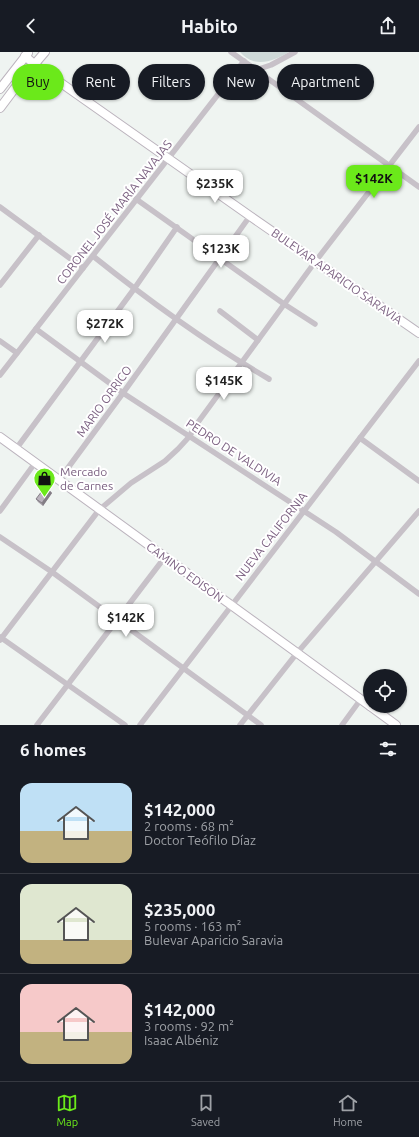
<!DOCTYPE html>
<meta charset="utf-8">
<style>
body{margin:0;font-family:Ubuntu,sans-serif;background:#242831;color:#f1f3f6;height:100vh;display:flex;flex-direction:column;font-size:15px;white-space:nowrap}
*{box-sizing:border-box;margin:0}
p{font-size:13px;color:#9ea1a6}
.icon{flex:none;width:22px;height:22px;fill:none;stroke:currentColor;stroke-width:2;stroke-linecap:round;stroke-linejoin:round}
.map{position:relative;height:673px;overflow:hidden}
.details{display:flex;flex-direction:column;background:#171b24;flex:1}
.details>*{flex:none}
.guide{position:absolute;left:12px;top:12px;width:395px;height:36px;display:flex;gap:8px}
.tools{position:absolute;left:363px;top:617px;display:grid;gap:8px}
.tools a{display:grid;place-items:center;width:44px;height:44px;border-radius:50%;background:#171b24;box-shadow:0 1px 3px #0004;font-size:20px}
.price{position:absolute;translate:-50% -34px;padding:0 9px;border-radius:8px;background:#fff;color:#222;font-size:13px;line-height:26px;filter:drop-shadow(0 1px 2px #0008)}
.price::after{content:'';position:absolute;left:50%;top:24px;width:12px;height:9px;margin-left:-6px;background:inherit;clip-path:polygon(0 0,100% 0,50% 100%)}
.price.current{background:#6be91a;color:#111}
ul{padding:0;list-style:none}
li{display:flex;align-items:center;gap:12px;height:100px;padding:0 20px}
li+li{border-top:1px solid #363941}
li span{display:grid;place-items:center;flex:none;width:112px;height:80px;border-radius:12px;color:#555}
li>.icon{margin-inline-start:auto}
span .icon{width:48px;height:48px;fill:#fffc;stroke-width:1}
li b{font-size:17px}
h2{display:flex;justify-content:space-between;align-items:center;height:48px;padding:0 20px;font-size:17px}
.tag{padding:0 14px;border-radius:18px;background:#171b24;box-shadow:0 1px 3px #0004;font-size:14px;line-height:36px}
.tag.current{background:#6be91a;color:#111}
header{display:flex;justify-content:space-between;align-items:center;height:52px;padding:0 20px;background:#171b24;font-size:18px;font-weight:700}
.dock{display:flex;justify-content:space-around;align-items:center;height:56px;border-top:1px solid #363941;background:#171b24;font-size:11px;color:#9ea1a6}
.dock a{display:grid;justify-items:center;gap:2px}
.dock .current{color:#6be91a}
.map>svg:first-child{display:block}
.green{fill:#ced9d8}
.lines{fill:none;stroke-linecap:round;stroke-linejoin:round}
.secondary-casing{stroke:#bbb3bd;stroke-width:10}
.street{stroke:#c7c1c8;stroke-width:5.5}
.secondary{stroke:#fff;stroke-width:8}
.wall{fill:#a19aa3}
.shaded-wall{fill:#837d85}
.building{fill:#bbb3be;stroke:#837d85}
.labels{text-anchor:middle;dominant-baseline:central;stroke-width:4;stroke-linejoin:round;paint-order:stroke}
.street-label{font-size:12px;fill:#7c6282;stroke:#fff}
.poi-label{font-size:12px;fill:#7c6282;stroke:#fff;text-anchor:start}
</style>
<header><svg class="icon" aria-label="back" viewBox="0 0 24 24"><path d="M15 5l-7 7 7 7"/></svg>Habito<svg class="icon" aria-label="share" viewBox="0 0 24 24"><path d="M12 15V3M7 8l5-5 5 5M5 13v7h14v-7"/></svg></header>
<div class="map">
<svg width="419" height="673" viewBox="0 0 419 673">
<rect width="100%" height="100%" fill="#eff4f1"/>
<!-- green -->
<path class="green" d="M240,0h49c-16,9 -34,17 -49,0z"/>
<g class="lines">
<defs>
<g id="secondary">
<path d="M25,4l9,8 216,152 169,117"/>
<path d="M0,37l28,-36"/>
<path d="M0,56l21,-28 24,-28"/>
<path d="M0,385l370,269"/>
<path d="M370,654l26,19"/>
</g>
</defs>
<!-- secondary casing -->
<use href="#secondary" class="secondary-casing"/>
<!-- street -->
<g class="street">
<path d="M231,0l188,135"/>
<path d="M256,18l15,-5 24,-13"/>
<path d="M136,147l148,105 31,20"/>
<path d="M0,155l83,61"/>
<path d="M93,204c55,44 114,87 176,123"/>
<path d="M0,233l39,-50"/>
<path d="M220,259l38,29"/>
<path d="M36,277l87,64 213,139 83,62"/>
<path d="M0,289l17,12"/>
<path d="M0,323l244,-314"/>
<path d="M360,386l59,43"/>
<path d="M16,397l118,-160 43,-62"/>
<path d="M59,428l64,-87 127,-177"/>
<path d="M0,459l35,-48"/>
<path d="M0,485l52,35 209,153"/>
<path d="M0,585l125,88"/>
<path d="M0,588l99,-130 32,-27 34,-22 13,-12 11,-12 7,-12 119,-163 104,-135"/>
<path d="M37,673l128,-168"/>
<path d="M140,673l279,-364"/>
<path d="M240,673l57,-72 122,-142"/>
<path d="M342,673l19,-26"/>
</g>
<!-- secondary -->
<use href="#secondary" class="secondary"/>
</g>
<!-- wall -->
<path class="wall" d="M50,439l2,2 -9,13 -5,-4 -2,-3z"/>
<!-- shaded-wall -->
<path class="shaded-wall" d="M50,439l2,2 -9,13 -1,-3z"/>
<!-- building -->
<path class="building" d="M45,435l5,4 -8,12 -6,-4z"/>
<!-- icons -->
<defs>
<symbol id="shop-pin" viewBox="-11 -11 22 30"><path d="M0 17L-7.5 6A9.5 9.5 0 1 1 7.5 6Z" fill="#6be91a" stroke="#fff"/><path d="M-5-2.5h2.3a2.7 3.5 0 0 1 5.4 0H5L5.5 6h-11ZM-1.5-2.5h3a1.5 2.3 0 0 0-3 0Z" fill="#111"/></symbol>
</defs>
<g fill-rule="evenodd">
<use href="#shop-pin" x="32" y="414" width="25" height="34"/>
</g>
<g class="labels">
<!-- street labels -->
<g class="street-label">
<text transform="translate(114 160) rotate(-52)">CORONEL JOSÉ MARÍA NAVAJAS</text>
<text transform="translate(337 224) rotate(35)">BULEVAR APARICIO SARAVIA</text>
<text transform="translate(104 349) rotate(-54)">MARIO ORRICO</text>
<text transform="translate(234 400) rotate(33)">PEDRO DE VALDIVIA</text>
<text transform="translate(271 484) rotate(-52)">NUEVA CALIFORNIA</text>
<text transform="translate(185 520) rotate(36)">CAMINO EDISON</text>
</g>
<!-- poi labels -->
<g class="poi-label">
<text x="60" y="419">Mercado<tspan x="60" dy="14">de Carnes</tspan></text>
</g>
</g>
</svg>
<div class="tools">
<a><svg class="icon" aria-label="locate" viewBox="0 0 24 24"><circle cx="12" cy="12" r="6"/><path d="M12 2v4M12 18v4M2 12h4M18 12h4"/></svg></a>
</div>
<b class="price current" style="left:374px;top:147px">$142K</b>
<b class="price" style="left:215px;top:152px">$235K</b>
<b class="price" style="left:221px;top:217px">$123K</b>
<b class="price" style="left:105px;top:292px">$272K</b>
<b class="price" style="left:224px;top:349px">$145K</b>
<b class="price" style="left:126px;top:586px">$142K</b>
<div class="guide">
<a class="tag current">Buy</a>
<a class="tag">Rent</a>
<a class="tag">Filters</a>
<a class="tag">New</a>
<a class="tag">Apartment</a>
</div>
</div>
<section class="details">
<h2>6 homes<svg class="icon" aria-label="filters" viewBox="0 0 24 24"><path d="M4 7h16M4 17h16"/><circle cx="9" cy="7" r="2"/><circle cx="15" cy="17" r="2"/></svg></h2>
<ul>
<li><span style="background:linear-gradient(#bfe0f5 60%,#c2b280 0)"><svg class="icon" aria-label="home" viewBox="0 0 24 24"><path d="M3 11l9-7 9 7M6 9v11h12V9"/></svg></span><div><b>$142,000</b><p>2 rooms · 68 m²</p><p>Doctor Teófilo Díaz</p></div></li>
<li><span style="background:linear-gradient(#dfe7d0 70%,#c2b280 0)"><svg class="icon" aria-label="home" viewBox="0 0 24 24"><path d="M3 11l9-7 9 7M6 9v11h12V9"/></svg></span><div><b>$235,000</b><p>5 rooms · 163 m²</p><p>Bulevar Aparicio Saravia</p></div></li>
<li><span style="background:linear-gradient(#f6c9c9 60%,#c2b280 0)"><svg class="icon" aria-label="home" viewBox="0 0 24 24"><path d="M3 11l9-7 9 7M6 9v11h12V9"/></svg></span><div><b>$142,000</b><p>3 rooms · 92 m²</p><p>Isaac Albéniz</p></div></li>
</ul>
</section>
<nav class="dock">
<a class="current"><svg class="icon" aria-label="map" viewBox="0 0 24 24"><path d="M3 6l6-2 6 2 6-2v14l-6 2-6-2-6 2zM9 4v14M15 6v14"/></svg>Map</a>
<a><svg class="icon" aria-label="saved" viewBox="0 0 24 24"><path d="M7 4h10v16l-5-4-5 4z"/></svg>Saved</a>
<a><svg class="icon" aria-label="home" viewBox="0 0 24 24"><path d="M3 11l9-7 9 7M6 9v11h12V9"/></svg>Home</a>
</nav>
